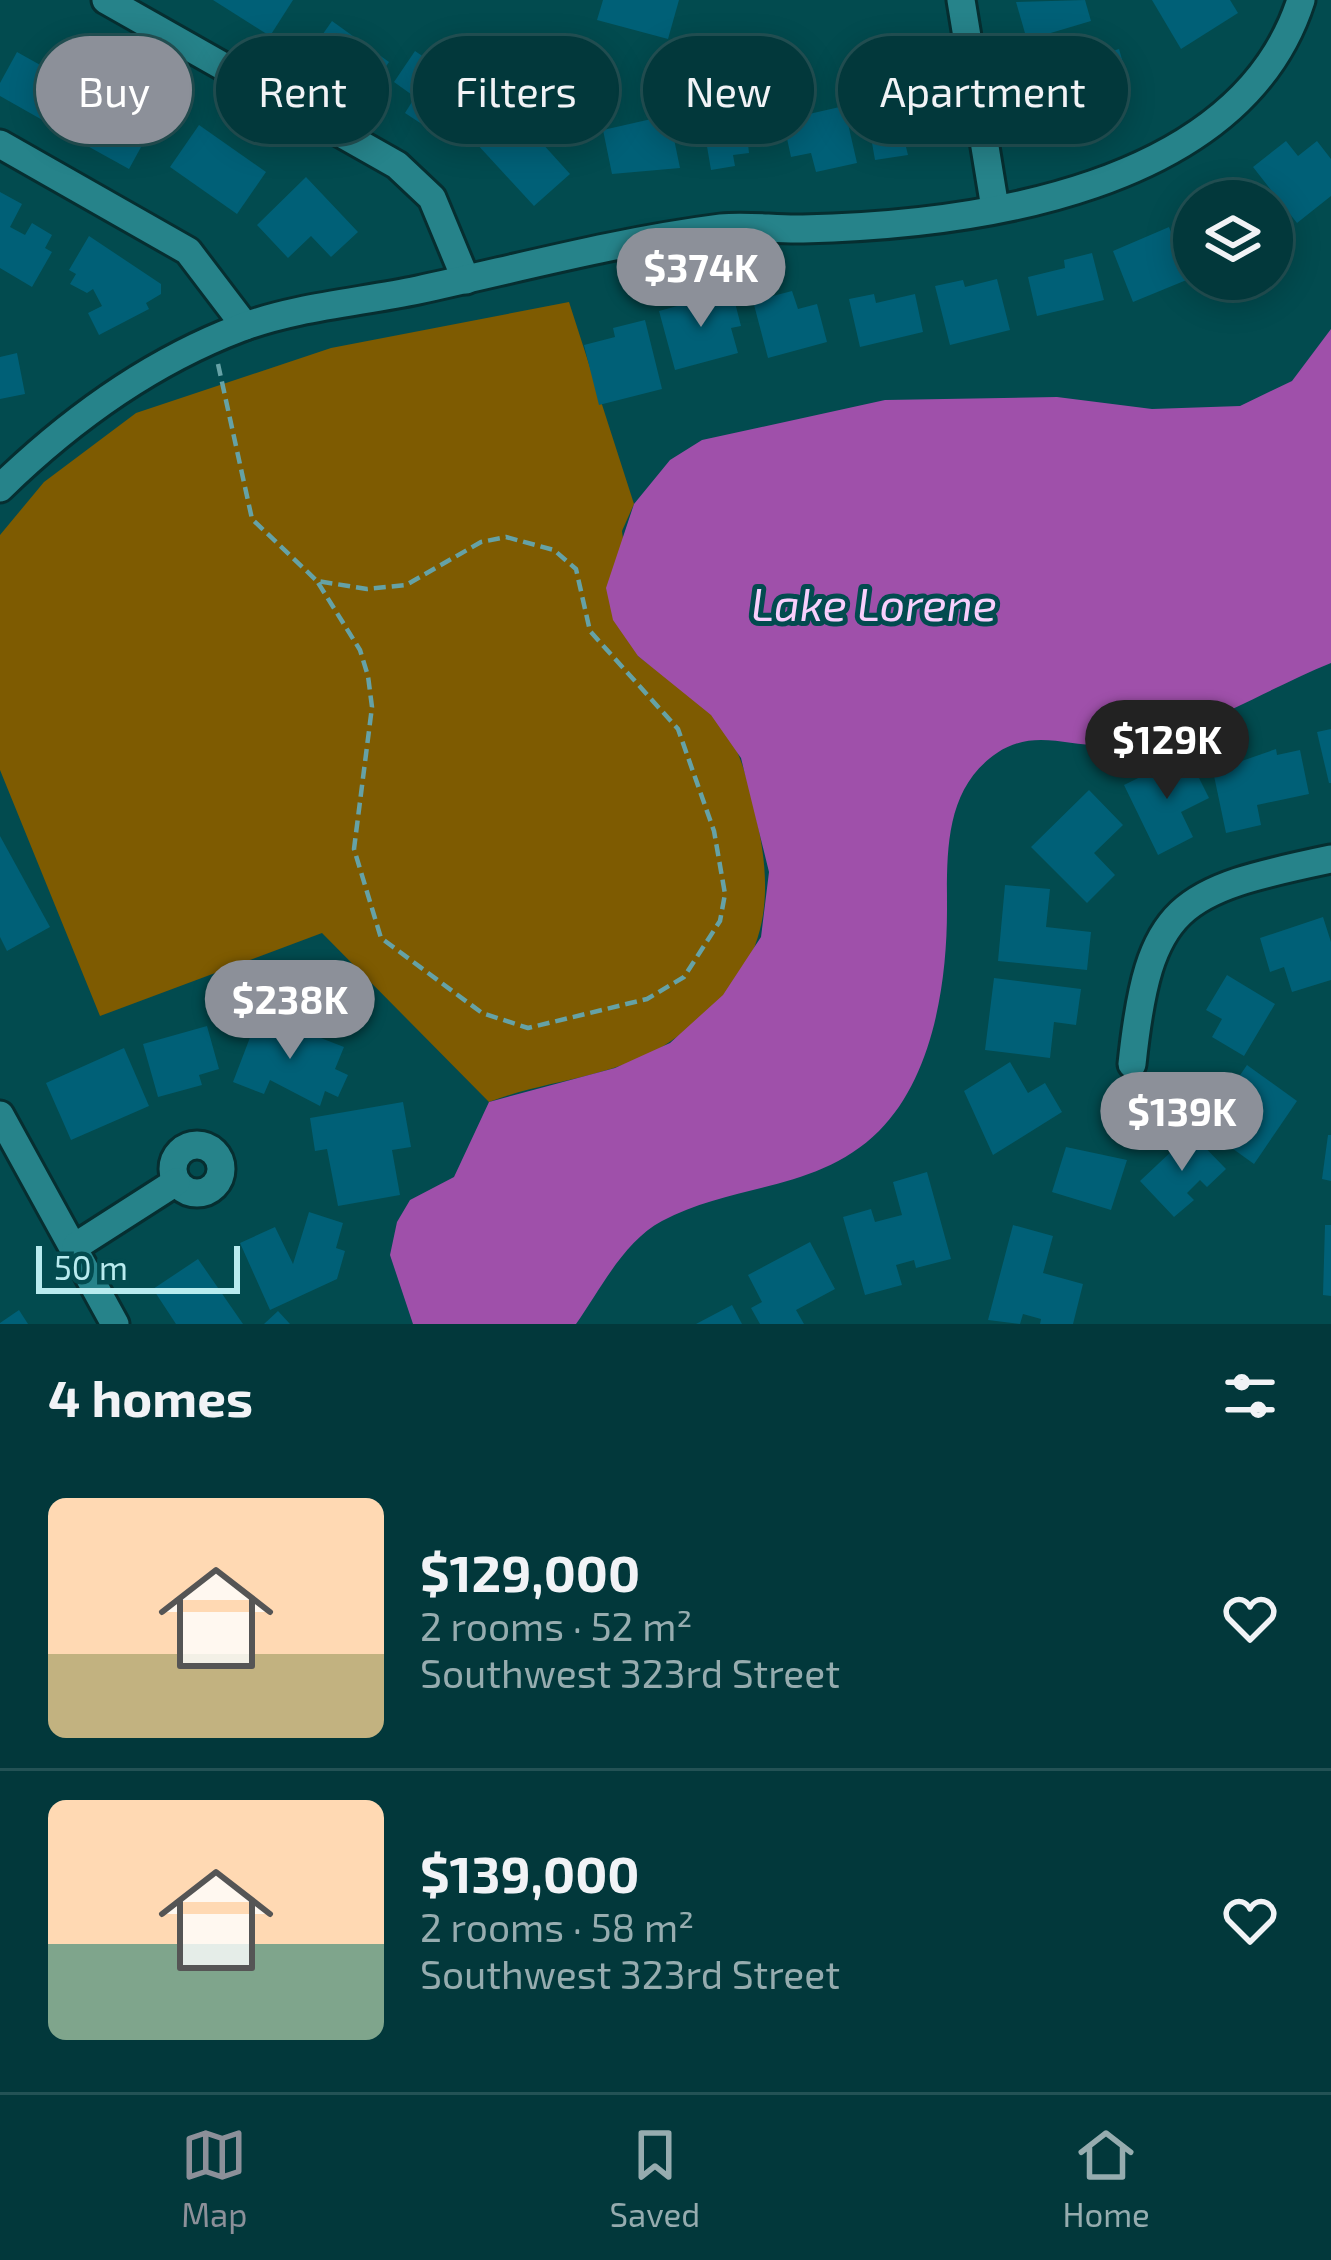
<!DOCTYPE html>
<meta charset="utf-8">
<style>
body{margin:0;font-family:"Exo 2",sans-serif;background:#0c3f42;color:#f1f3f6;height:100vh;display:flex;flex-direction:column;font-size:45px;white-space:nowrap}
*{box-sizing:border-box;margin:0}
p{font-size:39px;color:#96acaf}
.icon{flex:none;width:66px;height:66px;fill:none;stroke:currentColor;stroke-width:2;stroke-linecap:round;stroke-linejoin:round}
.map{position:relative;height:1324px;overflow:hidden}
.sheet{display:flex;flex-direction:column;background:#02383b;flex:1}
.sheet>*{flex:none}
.top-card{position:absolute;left:36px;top:36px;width:1260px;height:108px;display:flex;gap:24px}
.tools{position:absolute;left:1173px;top:180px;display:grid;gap:24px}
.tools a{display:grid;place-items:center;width:120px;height:120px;border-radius:50%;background:#02383b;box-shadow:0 6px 30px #0003,0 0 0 3px #235255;font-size:60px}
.scale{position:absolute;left:36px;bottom:30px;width:204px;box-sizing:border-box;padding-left:12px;border:6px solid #b8ebef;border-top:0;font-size:33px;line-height:42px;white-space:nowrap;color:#b8ebef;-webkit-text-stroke:9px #024b4f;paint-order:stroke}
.price{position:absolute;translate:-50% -102px;padding:0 27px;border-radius:42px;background:#8c9099;color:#fff;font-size:39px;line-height:78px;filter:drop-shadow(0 3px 6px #0008)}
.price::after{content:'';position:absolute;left:50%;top:72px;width:36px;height:27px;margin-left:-18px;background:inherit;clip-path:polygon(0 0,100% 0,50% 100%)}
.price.active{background:#222;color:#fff}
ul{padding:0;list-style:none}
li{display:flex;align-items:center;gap:36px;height:300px;padding:0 48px}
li+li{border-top:3px solid #235255}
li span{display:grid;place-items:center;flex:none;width:336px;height:240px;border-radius:18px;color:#555}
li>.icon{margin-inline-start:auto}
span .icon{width:144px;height:144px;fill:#fffc;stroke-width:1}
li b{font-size:51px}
h2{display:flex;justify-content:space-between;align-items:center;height:144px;padding:0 48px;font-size:51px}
.chip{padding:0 42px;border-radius:54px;background:#02383b;box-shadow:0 6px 30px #0003,0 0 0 3px #235255;font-size:42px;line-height:108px}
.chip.active{background:#8c9099;color:#fff}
.tab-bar{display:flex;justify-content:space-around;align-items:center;height:168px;border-top:3px solid #235255;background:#02383b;font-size:33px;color:#96acaf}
.tab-bar a{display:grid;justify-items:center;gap:6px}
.tab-bar .active{color:#8c9099}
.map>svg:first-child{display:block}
.green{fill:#7e5b01}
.water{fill:#9f50aa}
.building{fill:#006077}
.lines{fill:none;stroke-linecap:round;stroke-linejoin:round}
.street-casing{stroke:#062e30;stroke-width:33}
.path{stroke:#65a2a6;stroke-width:4.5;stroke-dasharray:12 6;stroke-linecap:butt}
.street{stroke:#26838a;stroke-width:27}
.labels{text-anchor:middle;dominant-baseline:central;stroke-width:10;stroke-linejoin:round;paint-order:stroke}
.water-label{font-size:45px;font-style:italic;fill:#f8d0fd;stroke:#024b4f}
</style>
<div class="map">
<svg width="1331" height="1324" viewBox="0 0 1331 1324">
<rect width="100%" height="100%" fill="#024b4f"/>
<!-- green -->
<path class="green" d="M569,302l65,202 -12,27 16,125c29,23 70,46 90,78 16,26 22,57 29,87 22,98 1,162 -86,220 -53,37 -123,38 -182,61l-167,-169 -222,83 -100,-246v-235l44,-53 92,-69 195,-65z"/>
<!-- water -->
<path class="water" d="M1331,329v334c-74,30 -136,74 -219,82 -41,4 -76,-18 -115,8 -53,36 -50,100 -50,157 0,73 -14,167 -68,221 -61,61 -146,52 -217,90 -39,21 -61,68 -86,103h-163l-23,-69 7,-33 13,-22 44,-23 35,-75 126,-34 55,-25 53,-48 38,-58 8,-65 -28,-114 -30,-43 -73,-59 -25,-36 -7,-32 28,-84 36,-44 32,-20 183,-40 172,-3 95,12 88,-3 52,-25z"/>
<!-- building -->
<g class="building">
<path d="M213,0h80l-23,36z"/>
<path d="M603,0h76l-11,39 -71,-19z"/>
<path d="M1085,0l6,21 -64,19 -11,-38z"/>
<path d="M1152,0h78l8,13 -57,36z"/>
<path d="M332,21l57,41 -21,30 -57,-41z"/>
<path d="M1119,49l12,41 -64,21 -13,-41z"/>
<path d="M415,51l59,40 -31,47 -38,-25 10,-16 -21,-15z"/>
<path d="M17,52l59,33 -23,41 -53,-30v-13z"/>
<path d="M931,80l9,52 -36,7 4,16 -33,5 -12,-68z"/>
<path d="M96,96l56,31 -23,42 -56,-31z"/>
<path d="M760,101l7,40 -19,3 1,9 -16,2 2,11 -24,4 -10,-59z"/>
<path d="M844,106l13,57 -41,9 -5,-19 -20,4 -8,-37z"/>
<path d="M512,110l58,64 -36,32 -58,-63z"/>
<path d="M669,115l11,53 -68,6 -9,-44z"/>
<path d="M199,125l67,47 -29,42 -67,-47z"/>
<path d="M1286,141l12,15 19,-15 14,18v37l-34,27 -44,-56z"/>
<path d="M306,177l52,55 -27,25 -20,-21 -23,22 -31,-33z"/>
<path d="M1242,181l13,20h-44z"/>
<path d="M0,192l22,12 -12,23 15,8 7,-12 20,12 -7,13 7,4 -20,35 -32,-19z"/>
<path d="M1169,227l20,52 -56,23 -20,-51z"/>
<path d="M89,236l72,48v10l-15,9 3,6 -50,26 -11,-22 14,-7 -9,-17 -6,4 -17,-9 6,-10 -7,-4z"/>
<path d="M1092,253l12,47 -67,16 -9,-39 37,-9 -1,-8z"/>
<path d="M997,279l13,51 -60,15 -15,-59 28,-6 2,7z"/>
<path d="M732,291l9,35 -10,2 7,25 -63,17 -16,-59z"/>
<path d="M792,291l6,18 19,-5 10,38 -59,16 -15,-57z"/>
<path d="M874,294l2,9 39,-9 8,38 -63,15 -11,-48z"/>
<path d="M645,320l17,69 -63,16 -15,-60 31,-8 -2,-9z"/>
<path d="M17,353l8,41 -25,5v-42z"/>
<path d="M1331,729v54h-2l-12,-51z"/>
<path d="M1276,749l1,6 23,-5 9,44 -52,11 4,20 -35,8 -13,-62z"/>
<path d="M1187,754l22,44 -28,14 12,25 -35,18 -34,-70z"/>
<path d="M1089,790l34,35 -29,28 21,22 -28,28 -56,-56z"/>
<path d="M0,836l50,91 -43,24 -7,-14z"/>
<path d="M1005,885l45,4 -4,38 45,5 -4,38 -89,-9z"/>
<path d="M1323,917l8,25v38l-39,12 -8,-25 -14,5 -10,-34z"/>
<path d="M1227,975l48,29 -31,52 -32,-19 10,-18 -16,-9z"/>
<path d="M994,978l87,11 -5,36 -22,-3 -4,36 -65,-8z"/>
<path d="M259,1014l85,33 -9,22 13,6 -10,22 -13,-6 -5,15 -50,-26 -6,14 -31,-12z"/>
<path d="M207,1026l12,43 -20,6 3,10 -44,12 -15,-53z"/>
<path d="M124,1048l25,58 -78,34 -25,-57z"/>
<path d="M1010,1062l18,31 17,-10 17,29 -69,43 -29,-64z"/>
<path d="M1247,1065l50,36 -43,63 -50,-36z"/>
<path d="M403,1102l8,45 -19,3 8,45 -62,11 -11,-57 -12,2 -5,-33z"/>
<path d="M1191,1133l35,36 -19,18 -7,-7 -13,13 7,7 -20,17 -34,-36z"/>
<path d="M1328,1135h3v46l-9,-2z"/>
<path d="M1066,1147l61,13 -16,50 -59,-18z"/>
<path d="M927,1172l24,87 -35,9 -2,-8 -18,5 6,20 -37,10 -22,-78 28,-8 4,13 27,-7 -9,-33z"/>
<path d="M309,1212l34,11 -7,25 9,3 -8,28 -67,31 -30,-67 35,-16 18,37z"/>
<path d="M1013,1225l40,11 -10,37 40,11 -10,40h-33l1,-5 -18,-5 -3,10 -32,-4z"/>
<path d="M1325,1225h6v71l-8,-1z"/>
<path d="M810,1242l25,47 -39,21 8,14h-44l-9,-16 11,-6 -14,-27z"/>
<path d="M198,1259l45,65h-67l-23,-35z"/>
<path d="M732,1305l10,19h-46z"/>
<path d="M19,1310l9,14h-28v-1z"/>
<path d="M278,1311l12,13h-26z"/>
</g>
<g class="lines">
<defs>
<g id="street">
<path d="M106,0l291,165 35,33 34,82"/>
<path d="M961,0l34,208"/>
<path d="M0,144l188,107 57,75"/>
<path d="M0,488c70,-68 148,-125 240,-160 55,-21 121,-26 178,-38 101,-22 201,-49 303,-62 27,-3 55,2 82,1 171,-4 437,-39 498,-229"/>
<path d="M1132,1064c17,-161 46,-173 199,-205"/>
<path d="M0,1115l115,209"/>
<circle cx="197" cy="1169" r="24"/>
<path d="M76,1246l100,-64"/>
</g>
</defs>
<!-- street casing -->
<use href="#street" class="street-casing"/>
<!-- path -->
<path class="path" d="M218,364l34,155 65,62 50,8 39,-4 75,-43 25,-5 48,13 22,19 14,62 88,98 36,102 11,63 -5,27 -36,56 -37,22 -119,29 -46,-15 -101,-75 -27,-89 18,-142 -4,-31 -8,-26 -43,-69"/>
<!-- street -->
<use href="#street" class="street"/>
</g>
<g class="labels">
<!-- water labels -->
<g class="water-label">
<text x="874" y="603">Lake Lorene</text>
</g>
</g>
</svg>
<div class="tools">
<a><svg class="icon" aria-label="layers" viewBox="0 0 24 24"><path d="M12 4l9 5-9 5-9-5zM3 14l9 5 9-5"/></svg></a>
</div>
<div class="scale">50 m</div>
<b class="price" style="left:701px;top:330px">$374K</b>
<b class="price active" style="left:1167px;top:802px">$129K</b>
<b class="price" style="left:290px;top:1062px">$238K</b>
<b class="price" style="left:1182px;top:1174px">$139K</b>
<div class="top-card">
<a class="chip active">Buy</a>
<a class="chip">Rent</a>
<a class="chip">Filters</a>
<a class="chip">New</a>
<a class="chip">Apartment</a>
</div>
</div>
<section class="sheet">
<h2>4 homes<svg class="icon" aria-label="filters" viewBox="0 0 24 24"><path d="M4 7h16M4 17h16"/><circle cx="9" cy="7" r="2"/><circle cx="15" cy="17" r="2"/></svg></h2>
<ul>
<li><span style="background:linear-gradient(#ffd9b3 65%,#c2b280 0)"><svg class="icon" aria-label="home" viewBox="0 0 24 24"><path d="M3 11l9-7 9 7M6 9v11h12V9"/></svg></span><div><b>$129,000</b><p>2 rooms · 52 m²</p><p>Southwest 323rd Street</p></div><svg class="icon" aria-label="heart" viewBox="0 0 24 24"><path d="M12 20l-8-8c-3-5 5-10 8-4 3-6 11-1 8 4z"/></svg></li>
<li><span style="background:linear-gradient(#ffd9b3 60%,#7fa58c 0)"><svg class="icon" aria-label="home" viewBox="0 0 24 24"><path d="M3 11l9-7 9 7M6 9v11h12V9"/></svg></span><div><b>$139,000</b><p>2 rooms · 58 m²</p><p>Southwest 323rd Street</p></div><svg class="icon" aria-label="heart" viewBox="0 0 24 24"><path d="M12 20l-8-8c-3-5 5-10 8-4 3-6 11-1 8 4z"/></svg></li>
</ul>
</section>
<nav class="tab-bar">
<a class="active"><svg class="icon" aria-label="map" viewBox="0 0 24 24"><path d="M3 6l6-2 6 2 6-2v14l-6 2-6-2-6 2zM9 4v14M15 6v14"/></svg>Map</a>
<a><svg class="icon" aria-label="saved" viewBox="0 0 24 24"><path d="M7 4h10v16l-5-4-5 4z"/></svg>Saved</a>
<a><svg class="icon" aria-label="home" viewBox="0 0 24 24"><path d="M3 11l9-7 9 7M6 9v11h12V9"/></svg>Home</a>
</nav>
